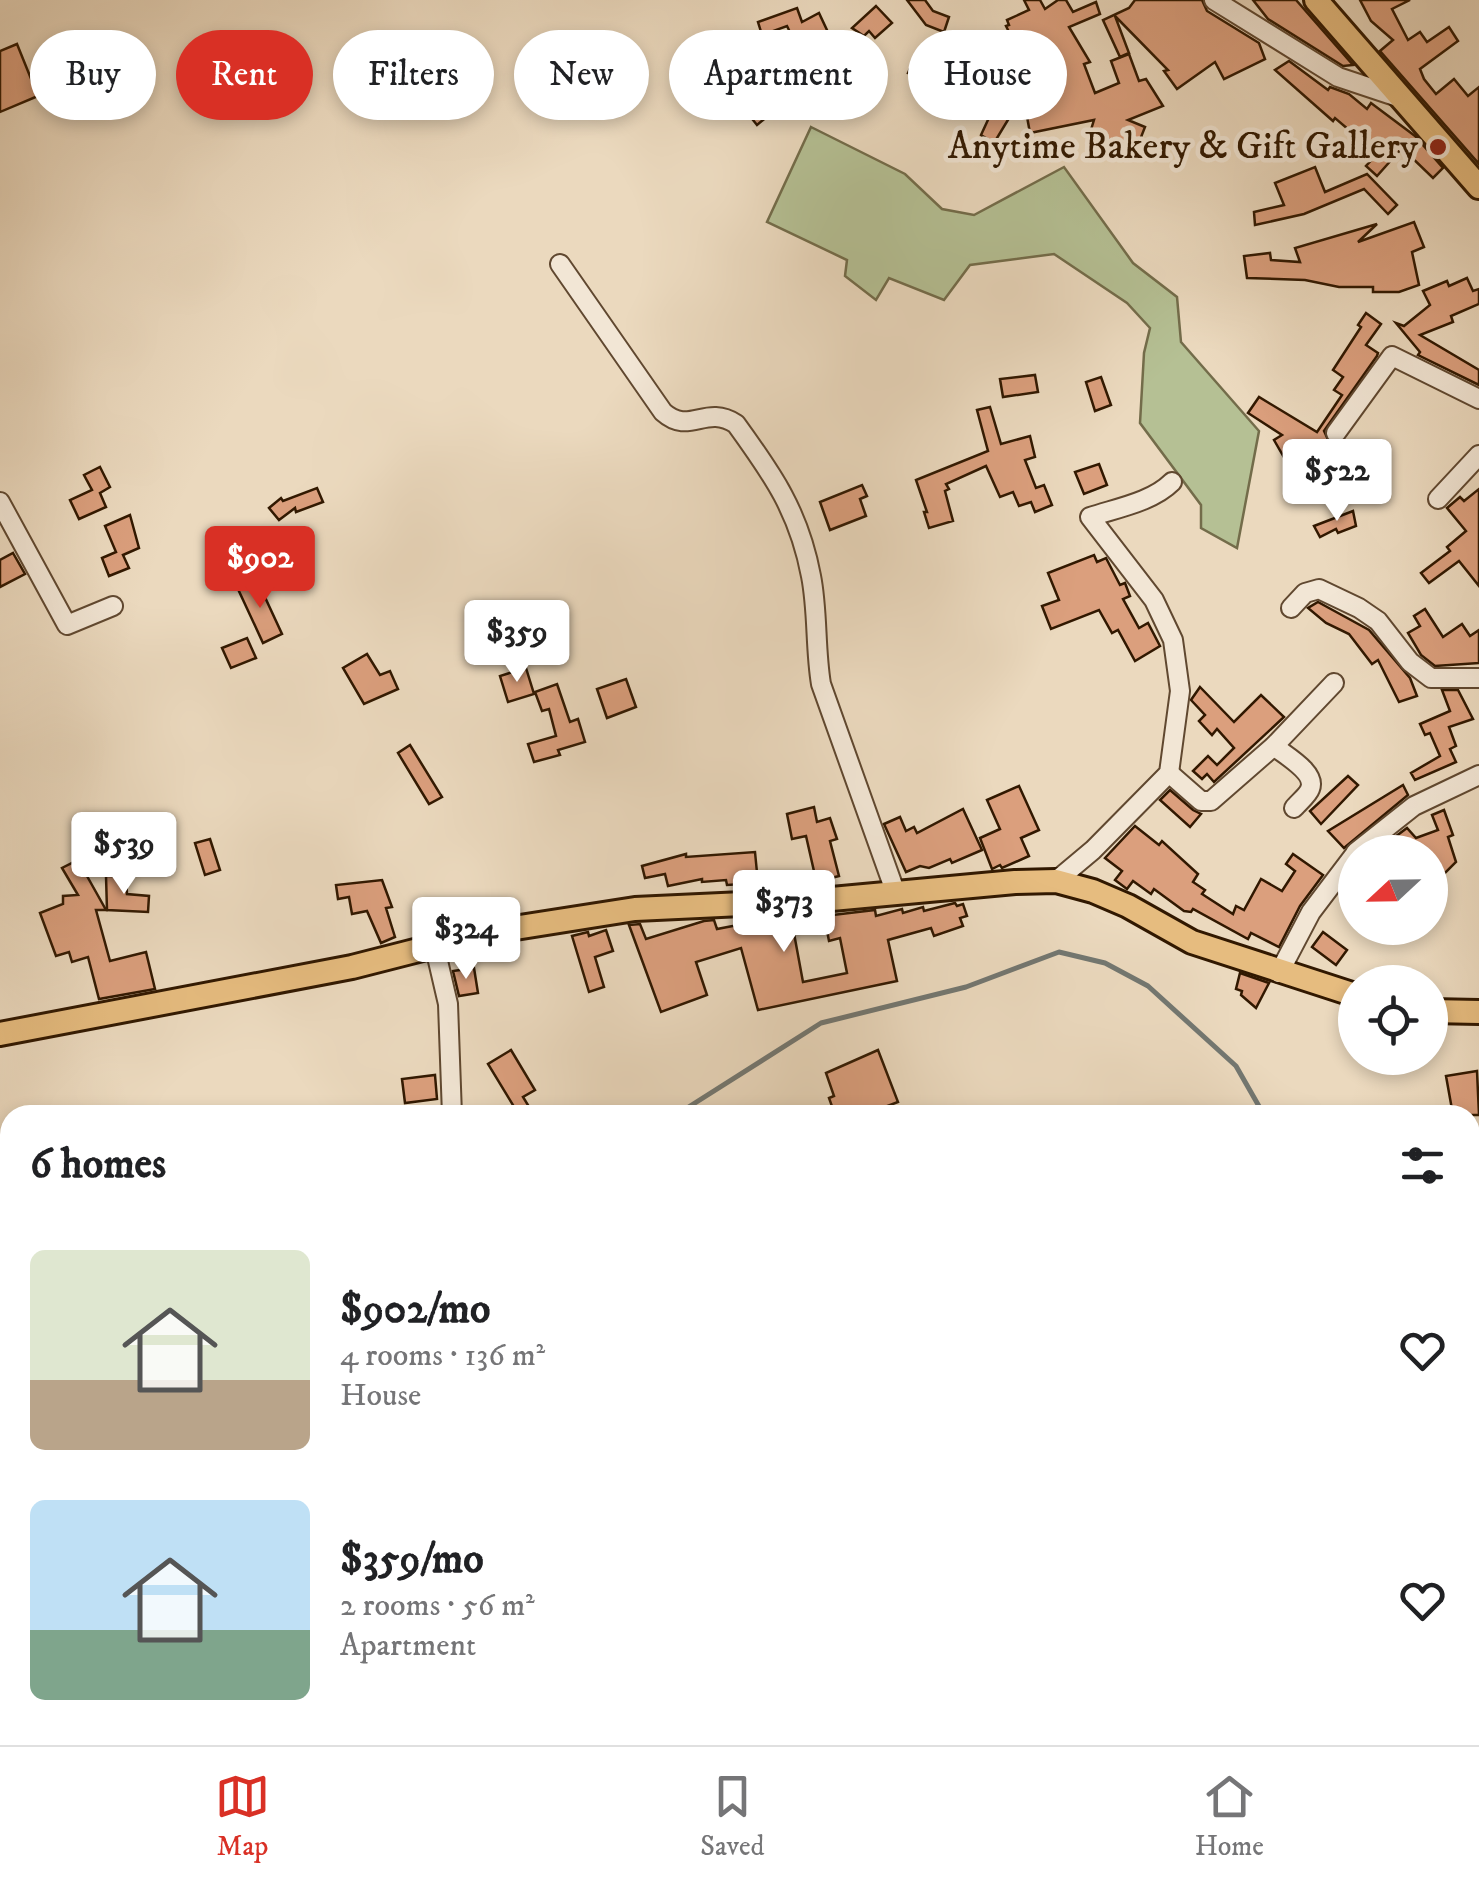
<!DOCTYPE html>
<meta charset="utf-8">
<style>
body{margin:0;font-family:"IM FELL DW Pica",serif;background:#f2f2f2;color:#202124;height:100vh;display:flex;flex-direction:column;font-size:38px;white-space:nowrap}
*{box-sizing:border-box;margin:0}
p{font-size:32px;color:#757577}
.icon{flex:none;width:55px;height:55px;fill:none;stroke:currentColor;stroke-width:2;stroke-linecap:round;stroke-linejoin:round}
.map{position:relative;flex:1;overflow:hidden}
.drawer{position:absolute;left:0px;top:1105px;width:1480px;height:640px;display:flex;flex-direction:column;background:#fff;border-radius:30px 30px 0 0;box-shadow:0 5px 15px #0003}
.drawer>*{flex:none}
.top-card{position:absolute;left:30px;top:30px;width:1420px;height:90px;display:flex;gap:20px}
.needle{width:65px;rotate:248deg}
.controls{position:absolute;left:1338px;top:835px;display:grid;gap:20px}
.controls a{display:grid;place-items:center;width:110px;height:110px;border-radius:50%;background:#fff;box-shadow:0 5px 15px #0003;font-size:50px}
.price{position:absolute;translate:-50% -85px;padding:0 22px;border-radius:10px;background:#fff;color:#222;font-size:32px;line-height:65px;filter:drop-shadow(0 2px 5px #0008)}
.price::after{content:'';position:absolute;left:50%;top:60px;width:30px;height:22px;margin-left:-15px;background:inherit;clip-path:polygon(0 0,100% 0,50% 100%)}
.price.on{background:#d93025;color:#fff}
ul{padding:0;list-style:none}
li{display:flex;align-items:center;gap:30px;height:250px;padding:0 30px}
li span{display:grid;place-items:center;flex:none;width:280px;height:200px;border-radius:15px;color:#555}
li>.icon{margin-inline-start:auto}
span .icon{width:120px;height:120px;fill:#fffc;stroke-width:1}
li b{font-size:42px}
h2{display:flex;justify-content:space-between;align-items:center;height:120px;padding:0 30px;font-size:42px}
.tag{padding:0 35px;border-radius:45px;background:#fff;box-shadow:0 5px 15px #0003;font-size:35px;line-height:90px}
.tag.on{background:#d93025;color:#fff}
.menu{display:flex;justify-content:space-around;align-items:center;height:140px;border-top:2px solid #e0e0e0;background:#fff;font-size:28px;color:#757577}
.menu a{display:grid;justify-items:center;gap:5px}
.menu .on{color:#d93025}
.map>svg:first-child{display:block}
.green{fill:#b5c094;stroke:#736c4a;stroke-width:2.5}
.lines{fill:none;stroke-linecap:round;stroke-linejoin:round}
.stream{stroke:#737771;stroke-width:5}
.building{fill:#db9f7d;stroke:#311800;stroke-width:2.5}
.minor-casing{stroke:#604830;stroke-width:22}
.major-casing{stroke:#311800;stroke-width:28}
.minor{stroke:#f2e6d5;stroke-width:18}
.major{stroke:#e6bc7f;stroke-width:22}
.poi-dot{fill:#8f2418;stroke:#f2e6d5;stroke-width:4}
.labels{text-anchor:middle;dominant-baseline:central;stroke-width:9;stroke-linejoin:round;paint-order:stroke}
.poi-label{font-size:38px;fill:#311800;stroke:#f2e6d5;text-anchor:end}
</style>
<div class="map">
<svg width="1479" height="1745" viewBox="0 0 1479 1745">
<rect width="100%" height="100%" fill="#ebd9be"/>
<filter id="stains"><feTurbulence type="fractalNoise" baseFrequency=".002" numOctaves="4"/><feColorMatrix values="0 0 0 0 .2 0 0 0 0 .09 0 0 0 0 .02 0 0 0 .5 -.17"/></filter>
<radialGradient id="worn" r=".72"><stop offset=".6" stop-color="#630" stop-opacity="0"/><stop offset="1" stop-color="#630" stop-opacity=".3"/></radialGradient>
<!-- green -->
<path class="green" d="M811,127l94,47 37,35 32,6 90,-48 69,96 44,34 4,45 78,89 -22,117 -36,-20v-23l-61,-82 4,-70 6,-25 -23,-25 -73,-49 -84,11 -26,35 -55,-22 -13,22 -31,-24 2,-16 -80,-38z"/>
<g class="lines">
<!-- stream -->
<g class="stream">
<path d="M676,1115l145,-92 145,-36 93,-35 46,11 43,23 88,80 28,49"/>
<path d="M0,1240l10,-7"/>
<path d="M1470,1378l9,6"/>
</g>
</g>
<!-- building -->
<g class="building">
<path d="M907,0h18l8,11 16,6 -5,15 -18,-7z"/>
<path d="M1024,0h16l5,9 13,-9h8l7,12 23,-10 4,12 -31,13 21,35 -6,2 11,29 24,-10 -8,-22 18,-7 10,27 7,-2 17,27 -35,14 17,7 -9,23 -46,-17 4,-13 -64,13 -7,-38 -29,48 -13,-8 12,-26 21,-23 23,18 -5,-28 8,-2 -17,-38 -10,4 -7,-14 3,-1 -2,-5 22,-10z"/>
<path d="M1135,0h67l5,11 52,32 6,16 -41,20 -9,-17 -38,27 -13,-18 4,-1 -53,-54 14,37 -9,4 -17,-37 26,-12z"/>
<path d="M1253,0h43l57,65 -10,1 -75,-47z"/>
<path d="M1360,0h50l-18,9 16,31 12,-8 7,10 22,-15 9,14 -38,28 4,10 12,15 18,-15 14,17 11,-9v77l-99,-113 13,-11 -22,-19z"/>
<path d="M876,6l16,17 -17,15 -6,-7 -5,5 -12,-8z"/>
<path d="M797,8l5,14 17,-9 15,32 4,-4 12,22 -15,20 -16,9 -32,-66 -25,9 -4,-13z"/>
<path d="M17,44l21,52 -38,16v-61z"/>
<path d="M916,55l19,9 3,-8 18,7 -10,25 -38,-15z"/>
<path d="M1289,61l39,29 2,-3 19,7 18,15 4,-6 44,33 28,32 -10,10 -31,-30 -25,28 -11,-10 14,-15 -30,-23 -1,2 -14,-12 -2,3 -58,-51z"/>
<path d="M780,79l13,16 -36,30 -8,-10 13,-11 -5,-6z"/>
<path d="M1315,167l10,25 42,-18 30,31 -9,9 -24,-25 -60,25 -49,11 -1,-13 30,-7 -9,-22z"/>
<path d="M1414,222l10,25 -12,5 7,33 -20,7h-26v-5h-34l-34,-7 -58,-2 -3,-22 26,-3 1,7 29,2 -5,-14 82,-24 -19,18z"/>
<path d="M1467,278l6,13 6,-2v15l-28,12 2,6 -33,13 59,35v15l-61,-30 2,-3 -24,-29 8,3 26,-21 -7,-14 24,-10 2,5z"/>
<path d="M1366,313l15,11 -15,21 12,8 -1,3 -53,75 6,13 14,-2 -6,11 -21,14 -8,-12 -20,11 -15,-26 8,-5 -34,-22 11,-16 58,35 25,-37 -8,-5 9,-13 -10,-7 28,-43 -3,-2z"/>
<path d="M1035,375l3,17 -35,5 -3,-18z"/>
<path d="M1101,377l10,28 -16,6 -9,-29z"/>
<path d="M990,407l11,37 29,-8 5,21 -10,3 11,28 8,-3 8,20 -17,7 -4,-10 -12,4 -6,-14 -13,5 -14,-31 -40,18 3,5 -4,2 8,30 -24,7 -5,-16h3l-11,-32 72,-29 -11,-41z"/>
<path d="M1099,464l8,21 -23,9 -9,-22z"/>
<path d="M100,467l10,20 -10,6 6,14 -27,12 -9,-19 22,-10 -8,-15z"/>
<path d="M862,485l5,11 -7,3 6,17 -36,14 -10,-28z"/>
<path d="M317,488l6,14 -27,10 -1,-4 -16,12 -10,-12 12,-10 2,3z"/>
<path d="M1479,489v97l-20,-25 -30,22 -8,-10 29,-22 -3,-4 19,-16 -19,-23 13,-11 4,4z"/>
<path d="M1353,511l3,15 -18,7 -2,-4 -16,8 -6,-11z"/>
<path d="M130,515l9,33 -16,7 6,13 -20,8 -7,-18 14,-6 -11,-26z"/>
<path d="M13,553l12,21 -25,13v-27z"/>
<path d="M1094,555l3,7 9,-4 14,27 5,-2 5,13 -7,3 16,29 9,-5 12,23 -25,15 -17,-31 -6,3 -13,-23 -48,19 -9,-23 17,-6 -11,-27z"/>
<path d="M257,580l25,54 -19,9 -25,-54z"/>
<path d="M1318,602l51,28 41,48 7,18 -18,6 -21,-42 -6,4 -23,-30 -23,-11 -18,-15z"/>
<path d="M1425,609l18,28 19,-13 8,12 9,-6v33l-44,3 -14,-11 -13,-22 12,-7 -6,-10z"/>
<path d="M247,638l9,20 -25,10 -9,-20z"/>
<path d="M367,654l13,21 10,-4 8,18 -34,15 -21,-36z"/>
<path d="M526,668l8,26 -26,8 -8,-26z"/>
<path d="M626,679l10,28 -29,11 -10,-29z"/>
<path d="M557,684l13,38 8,-3 7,23 -27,8 2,5 -26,7 -6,-18 28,-8 -7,-27 -7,2 -7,-19z"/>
<path d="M1200,687l34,35 27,-27 23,22 -70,65 -7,-8 -5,5 -9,-8 15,-15 9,9 17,-17 -17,-19 -5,6 -13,-14 6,-6 -14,-15z"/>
<path d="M1442,690h16l15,29 -24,8 7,19 -6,3 6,13 -41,18 -4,-7 29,-17 -10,-23 -5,2 -5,-11 30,-13z"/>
<path d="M410,745l32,52 -13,7 -31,-51z"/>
<path d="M1348,776l10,9 -37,39 -11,-13z"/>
<path d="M1403,785l5,10 -64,53 -16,-17z"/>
<path d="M1019,786l20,44 -18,8 8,18 -27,12 -2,-3 -8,4 -12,-31 20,-9 -13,-29z"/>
<path d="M1170,790l23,20 8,4 -11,13 -30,-27z"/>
<path d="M814,807l3,15 13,-4 7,21 -7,2 9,35 -20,5 -3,-1 -10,-44 -14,3 -5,-25z"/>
<path d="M963,809l19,41 -30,13 -2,-4 -21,9 -9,-2 -14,6 -22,-48 16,-7 6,14 8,-4 3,6z"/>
<path d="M1444,810l9,25 -5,2 8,25 -26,26v-36h-48l-3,-3 28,-21 9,10 22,-8 -6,-15z"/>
<path d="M1135,826l24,19 3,-4 36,33 -5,8 12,8 -3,4 31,20 3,-8 8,4 17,-31 21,12 13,-20 -9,-7 7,-10 30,21 -23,31 -21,41 -28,-14 -3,6 -55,-30 -2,3 -7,-1 -30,-22 -3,5 -18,-13 -6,8 -12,-9 7,-9 -17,-13z"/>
<path d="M210,839l10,31 -15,5 -10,-32z"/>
<path d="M755,852l3,31 -31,2 -1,-5 -24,2v-3l-34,7 -3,-12 -20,4 -3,-12 44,-12v3z"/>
<path d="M78,860l28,50h-10l14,51 36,-9 9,37 -56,10 -11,-42 -16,5 -3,-10 -13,4 -16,-43 23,-9v-8l15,-1 -16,-27z"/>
<path d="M106,876h20l1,18 22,2 -1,16 -41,-2z"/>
<path d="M382,880l10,27 -6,1 9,29 -14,6 -14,-32 -15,3 -3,-17 -11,2 -2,-14z"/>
<path d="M955,903l2,3 6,-2 4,12 -7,2 3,8 -29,10 -3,-8 -43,12 9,41 -139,29 -17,-62 -45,14 11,33 -46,17 -32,-87 11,-1 6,15 58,-18 10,-1 3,9 47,-9 3,13 26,-5 10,54 44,-9 -7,-35 -11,3 -5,-25 51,-6 1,6 26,-7 1,4 20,-6 1,4z"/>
<path d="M606,930l7,21 -18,6 9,30 -15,5 -17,-56 16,-4 1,4z"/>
<path d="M1323,932l24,18 -11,15 -24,-18z"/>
<path d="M474,968l4,25 -19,3 -6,-25z"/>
<path d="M1240,973l29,10 -13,25 -15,-13 1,-4 -6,-2z"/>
<path d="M511,1050l24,40 -12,7 11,18h-15l-31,-51z"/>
<path d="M878,1050l20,52 -34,13h-29l-6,-17 5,-2 -8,-23z"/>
<path d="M1477,1071l2,44h-26l-7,-39z"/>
<path d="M435,1075l2,24 -32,4 -3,-24z"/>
</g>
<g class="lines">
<defs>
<g id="minor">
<path d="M1214,0l124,77 60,20"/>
<path d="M560,264l103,148c27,24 42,-8 73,12 37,51 63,88 75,152 7,35 4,72 10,108l74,207"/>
<path d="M1336,433l56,-77 87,43"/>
<path d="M1438,499l41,-44"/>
<path d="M0,502l67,123 46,-19"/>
<path d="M1291,608l14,-15 14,-4 40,19 19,13 32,41 21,16h48"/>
<path d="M1274,746c10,9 43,26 36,43 -2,6 -12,14 -16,19"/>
<path d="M1169,773l32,28h10l63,-55 60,-63"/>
<path d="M1356,852l58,-46 65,-31"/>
<path d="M1056,881l37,-31 76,-77 11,-82 -7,-51 -19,-40 -64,-83c27,-9 62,-15 82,-35"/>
<path d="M435,948l13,56 4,111"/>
<path d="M1279,973l32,-61 44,-58"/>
<path d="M1470,1454l9,-1"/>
<path d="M0,1694l10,4"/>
<path d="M54,1735l9,10"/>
<path d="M494,1735l9,10"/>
<path d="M1210,1735l2,10"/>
<path d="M1331,1735l17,10"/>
<path d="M414,1745l43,-10"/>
<path d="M766,1745l9,-10"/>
</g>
<g id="major">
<path d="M1316,0l163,187"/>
<path d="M1430,1011l49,1"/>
<path d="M0,1034l352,-67 137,-35 146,-23 175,-8 205,-19 41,-1 37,10 35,15 64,36 163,53"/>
</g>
</defs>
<!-- minor casing -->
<use href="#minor" class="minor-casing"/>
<!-- major casing -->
<use href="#major" class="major-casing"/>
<!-- minor -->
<use href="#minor" class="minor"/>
<!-- major -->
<use href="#major" class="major"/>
</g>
<!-- markers -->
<circle class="poi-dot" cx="1438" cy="147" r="10"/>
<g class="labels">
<!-- poi labels -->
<g class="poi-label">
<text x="1418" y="147">Anytime Bakery &amp; Gift Gallery</text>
</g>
</g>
<rect width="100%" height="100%" filter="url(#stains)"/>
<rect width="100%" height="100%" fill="url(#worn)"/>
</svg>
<div class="controls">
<a><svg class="needle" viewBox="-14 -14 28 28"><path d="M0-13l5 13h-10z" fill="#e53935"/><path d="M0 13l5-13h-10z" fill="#757577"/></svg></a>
<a><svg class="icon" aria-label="locate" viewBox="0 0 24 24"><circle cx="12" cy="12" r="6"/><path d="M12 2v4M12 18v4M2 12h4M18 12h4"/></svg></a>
</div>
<b class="price" style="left:1337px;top:524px">$522</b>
<b class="price on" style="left:260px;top:611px">$902</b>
<b class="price" style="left:517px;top:685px">$359</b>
<b class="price" style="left:124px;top:897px">$539</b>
<b class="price" style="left:784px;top:955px">$373</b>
<b class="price" style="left:466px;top:982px">$324</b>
<div class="top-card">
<a class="tag">Buy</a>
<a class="tag on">Rent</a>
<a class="tag">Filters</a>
<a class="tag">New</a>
<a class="tag">Apartment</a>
<a class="tag">House</a>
</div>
<section class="drawer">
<h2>6 homes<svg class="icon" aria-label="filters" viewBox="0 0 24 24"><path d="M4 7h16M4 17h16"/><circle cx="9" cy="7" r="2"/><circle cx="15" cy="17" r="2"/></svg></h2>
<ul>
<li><span style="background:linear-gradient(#dfe7d0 65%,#b9a48a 0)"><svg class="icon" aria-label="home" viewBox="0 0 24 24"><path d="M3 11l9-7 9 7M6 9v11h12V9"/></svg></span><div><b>$902/mo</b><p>4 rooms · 136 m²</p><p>House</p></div><svg class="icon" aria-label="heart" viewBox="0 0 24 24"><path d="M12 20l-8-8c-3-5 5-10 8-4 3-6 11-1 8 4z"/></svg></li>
<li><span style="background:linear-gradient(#bfe0f5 65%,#7fa58c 0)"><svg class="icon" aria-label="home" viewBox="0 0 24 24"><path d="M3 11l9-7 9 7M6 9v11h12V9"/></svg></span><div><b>$359/mo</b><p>2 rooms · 56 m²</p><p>Apartment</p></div><svg class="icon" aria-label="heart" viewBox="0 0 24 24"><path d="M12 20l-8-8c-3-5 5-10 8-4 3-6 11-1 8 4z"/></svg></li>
</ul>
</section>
</div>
<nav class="menu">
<a class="on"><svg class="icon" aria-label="map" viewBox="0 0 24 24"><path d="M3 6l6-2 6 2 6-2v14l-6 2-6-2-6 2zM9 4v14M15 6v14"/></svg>Map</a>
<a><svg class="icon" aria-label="saved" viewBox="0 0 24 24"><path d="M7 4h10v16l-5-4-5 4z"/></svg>Saved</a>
<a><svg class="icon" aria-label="home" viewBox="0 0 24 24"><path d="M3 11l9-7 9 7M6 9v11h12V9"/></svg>Home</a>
</nav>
